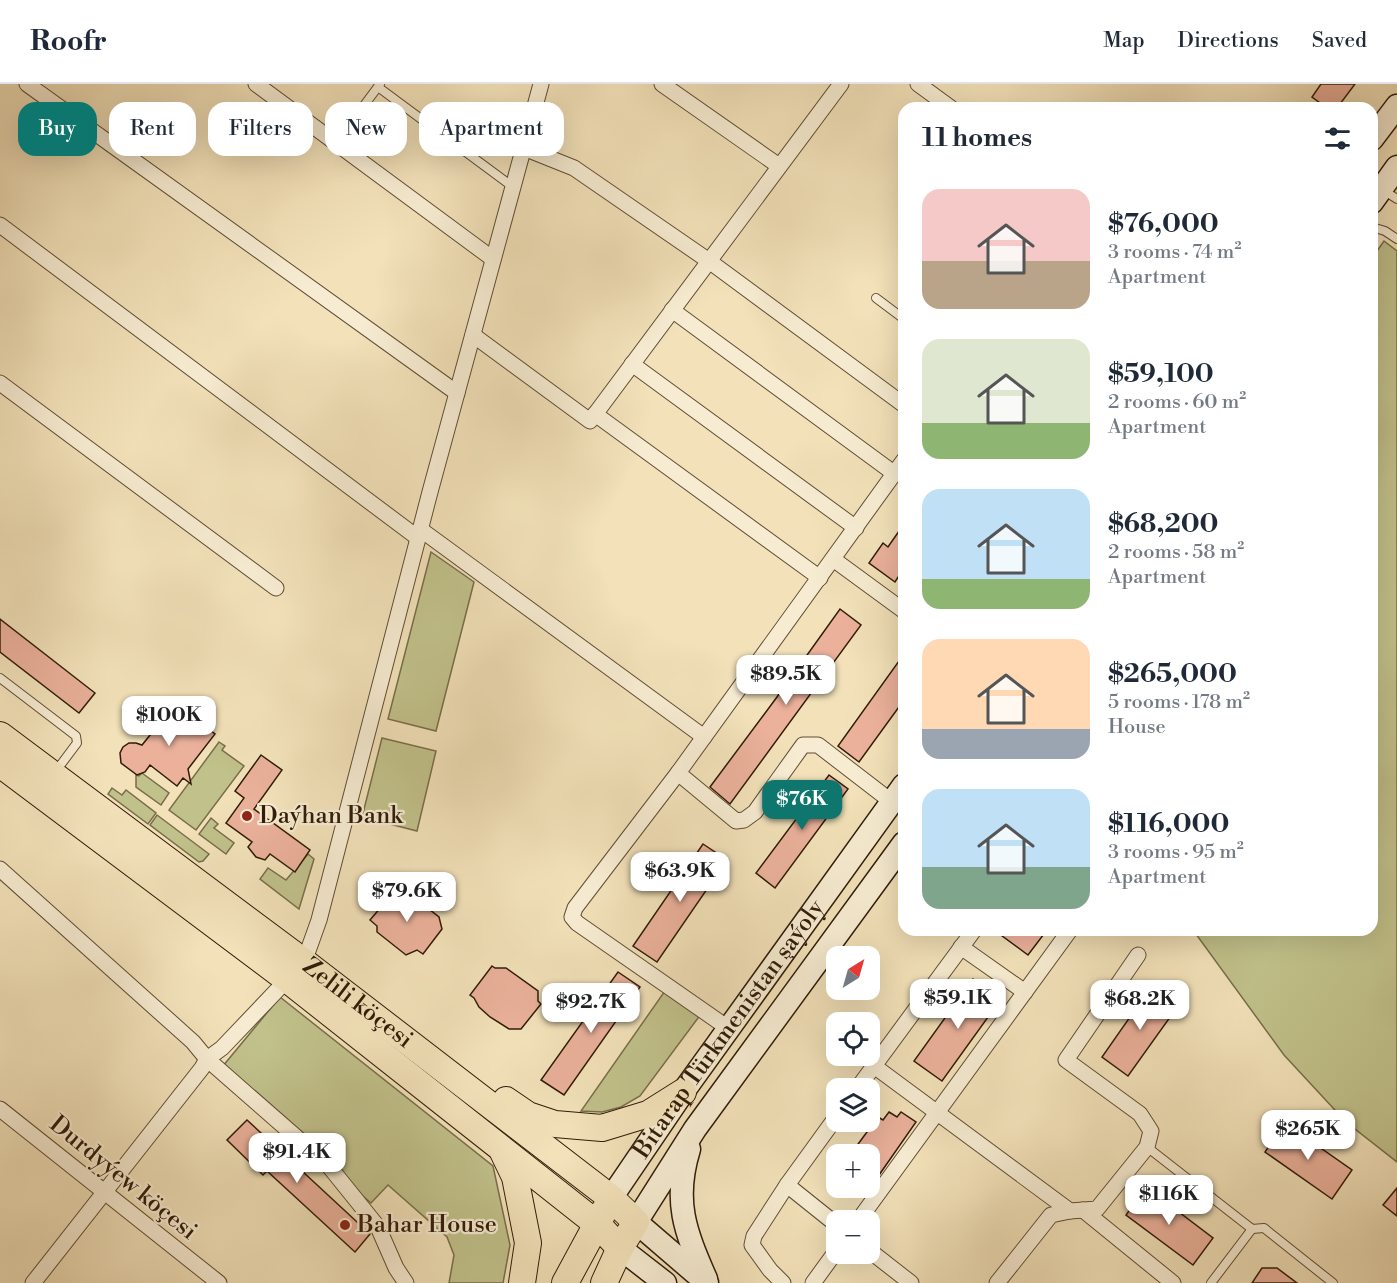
<!DOCTYPE html>
<meta charset="utf-8">
<style>
body{margin:0;font-family:"Libre Bodoni",serif;background:#f2f2f3;color:#1f2937;height:100vh;display:flex;flex-direction:column;font-size:22px;white-space:nowrap}
*{box-sizing:border-box;margin:0}
p{font-size:20px;color:#747a83}
.icon{flex:none;width:33px;height:33px;fill:none;stroke:currentColor;stroke-width:2;stroke-linecap:round;stroke-linejoin:round}
.map{position:relative;flex:1;overflow:hidden}
.panel{position:absolute;left:898px;top:18px;width:480px;height:834px;display:flex;flex-direction:column;background:#fff;border-radius:18px;box-shadow:0 6px 24px #0002}
.panel>*{flex:none}
.hud{position:absolute;left:18px;top:18px;width:570px;height:54px;display:flex;gap:12px}
.needle{width:39px;rotate:37deg}
.controls{position:absolute;left:826px;top:862px;display:grid;gap:12px}
.controls a{display:grid;place-items:center;width:54px;height:54px;border-radius:12px;background:#fff;box-shadow:0 6px 24px #0002;font-size:30px}
.price{position:absolute;translate:-50% -51px;padding:0 14px;border-radius:12px;background:#fff;color:#222;font-size:20px;line-height:39px;filter:drop-shadow(0 2px 3px #0008)}
.price::after{content:'';position:absolute;left:50%;top:36px;width:18px;height:14px;margin-left:-9px;background:inherit;clip-path:polygon(0 0,100% 0,50% 100%)}
.price.current{background:#0f766e;color:#fff}
ul{padding:0;list-style:none}
li{display:flex;align-items:center;gap:18px;height:150px;padding:0 24px}
li span{display:grid;place-items:center;flex:none;width:168px;height:120px;border-radius:18px;color:#555}
li>.icon{margin-inline-start:auto}
span .icon{width:72px;height:72px;fill:#fffc;stroke-width:1}
li b{font-size:26px}
h2{display:flex;justify-content:space-between;align-items:center;height:72px;padding:0 24px;font-size:26px}
.chip{padding:0 21px;border-radius:18px;background:#fff;box-shadow:0 6px 24px #0002;font-size:21px;line-height:54px}
.chip.current{background:#0f766e;color:#fff}
header{display:flex;align-items:center;gap:36px;box-sizing:border-box;height:84px;padding:0 30px;background:#fff;border-bottom:2px solid #e0e1e3}
header strong{font-size:28px}
nav{display:flex;gap:33px;margin-inline-start:auto;font-size:21px}
.map>svg:first-child{display:block}
.green{fill:#c1c18b;stroke:#786e4a;stroke-width:1.5}
.building{fill:#ebb19b;stroke:#301c08;stroke-width:1.5}
.lines{fill:none;stroke-linecap:round;stroke-linejoin:round}
.lane-casing{stroke:#604d34;stroke-width:10}
.street-casing{stroke:#604d34;stroke-width:17}
.secondary-casing{stroke:#301c08;stroke-width:25}
.primary-casing{stroke:#301c08;stroke-width:28}
.lane{stroke:#f7ecd2;stroke-width:8}
.street{stroke:#f7ecd2;stroke-width:15}
.secondary{stroke:#f7ecd2;stroke-width:22}
.primary{stroke:#f2e1b9;stroke-width:26}
.poi-dot{fill:#8f2418;stroke:#f7ecd2;stroke-width:2}
.labels{text-anchor:middle;dominant-baseline:central;stroke-width:4.5;stroke-linejoin:round;paint-order:stroke}
.poi-label{font-size:24px;fill:#301c08;stroke:#f7ecd2;text-anchor:start}
.street-label{font-size:24px;fill:#301c08;stroke:#f7ecd2}
</style>
<header>
<strong>Roofr</strong>
<nav><a>Map</a><a>Directions</a><a>Saved</a></nav>
</header>
<div class="map">
<svg width="1397" height="1199" viewBox="0 0 1397 1199">
<rect width="100%" height="100%" fill="#f2e1b9"/>
<filter id="stains"><feTurbulence type="fractalNoise" baseFrequency=".00333" numOctaves="4"/><feColorMatrix values="0 0 0 0 .2 0 0 0 0 .09 0 0 0 0 .02 0 0 0 .5 -.17"/></filter>
<radialGradient id="worn" r=".72"><stop offset=".6" stop-color="#630" stop-opacity="0"/><stop offset="1" stop-color="#630" stop-opacity=".3"/></radialGradient>
<!-- green -->
<g class="green">
<path d="M1384,157l13,10v911l-51,-40 -62,-67 -91,-125h179v-672z"/>
<path d="M431,468l43,30 -38,149 -48,-12z"/>
<path d="M382,654l54,13 -19,80 -55,-14z"/>
<path d="M219,658l6,4 -3,4 22,16 -48,64 -27,-20z"/>
<path d="M142,689l27,20 -8,12 -25,-18v-12l3,1z"/>
<path d="M112,704l10,7 4,-5 30,23 -8,11 -40,-30z"/>
<path d="M157,731l52,39 -6,7 -4,1 -49,-37z"/>
<path d="M211,734l7,6 -4,4 20,15 -8,11 -27,-20z"/>
<path d="M308,770l6,5 -15,50 -39,-30 8,-11 18,12z"/>
<path d="M667,904l34,26 -61,82 -19,11 -19,5 -21,-1z"/>
<path d="M280,913l213,169 17,79 -7,38h-54l5,-28 -7,-18 -59,-52 -17,18 -153,-131z"/>
</g>
<!-- building -->
<g class="building">
<path d="M1321,0h34l-18,24h-10l-15,-11z"/>
<path d="M904,440v44l-9,14 -26,-19 14,-20 5,4z"/>
<path d="M840,525l21,16 -131,179 -20,-17 67,-90z"/>
<path d="M0,535l95,74 -16,20 -79,-61z"/>
<path d="M904,570v46l-45,62 -21,-16z"/>
<path d="M175,620l40,30 -27,35 3,15 -8,-6 -6,8 -27,-21 -5,7 -8,3 -16,-12 -1,-10 3,-6 6,-4h7l6,2z"/>
<path d="M261,671l21,15 -28,39 56,41 -15,22 -25,-18 -5,6 -9,-3 -8,-10 4,-5 -26,-19 18,-25 -9,-7z"/>
<path d="M829,691l19,14 -73,99 -19,-15z"/>
<path d="M703,760l24,16 -70,102 -24,-16z"/>
<path d="M407,808l32,25 3,12 -19,25 -6,-4 -11,5 -29,-23v-6l-7,-6 23,-27z"/>
<path d="M994,846h53l-19,25z"/>
<path d="M492,882l3,2h11l32,23v10l3,3 -20,25h-12l-19,-12 -11,-10 -5,-9 -4,-3z"/>
<path d="M618,888l22,15 -76,108 -23,-15z"/>
<path d="M973,895l28,20 -59,82 -28,-20z"/>
<path d="M1151,903l27,19 -50,70 -26,-19z"/>
<path d="M889,1028l8,5 4,-5 15,10 -46,66v-33h-20l28,-38 5,3z"/>
<path d="M247,1036l123,114 -15,18 -88,-81 -4,4 -36,-35z"/>
<path d="M1285,1039l67,47 -20,29 -67,-47z"/>
<path d="M1146,1103l67,51 -20,27 -67,-50z"/>
<path d="M1397,1104v28l-14,-11z"/>
<path d="M1262,1184h15l20,15h-45z"/>
</g>
<g class="lines">
<defs>
<g id="lane">
<path d="M378,3l135,100"/>
<path d="M336,59l44,-59"/>
<path d="M1383,106l14,9"/>
<path d="M1372,143l13,4 12,8"/>
<path d="M876,214l28,21"/>
<path d="M0,594l76,58 1,7 -21,28"/>
<path d="M1147,1063l105,82 12,-1 69,55"/>
<path d="M1211,1199l41,-54"/>
</g>
<g id="street">
<path d="M27,0l430,309"/>
<path d="M256,0l237,175"/>
<path d="M662,0l117,82"/>
<path d="M918,0l33,24"/>
<path d="M524,64l50,20 135,93 195,144"/>
<path d="M0,141l418,313"/>
<path d="M672,226l223,164"/>
<path d="M473,251l117,86 251,-337"/>
<path d="M632,280l224,164"/>
<path d="M0,299l276,205"/>
<path d="M595,330l225,164"/>
<path d="M420,445l284,208"/>
<path d="M833,475l71,52"/>
<path d="M678,689l58,48 8,-1 11,-8 48,-67h15l74,57"/>
<path d="M0,785l193,173 14,17 121,106 50,62 18,41 10,15"/>
<path d="M961,863l64,45"/>
<path d="M728,944l-151,-105 -5,-6 3,-9 103,-135 226,-313"/>
<path d="M874,982l196,145"/>
<path d="M857,1005l117,-159"/>
<path d="M0,1025l219,174"/>
<path d="M787,1101l50,40"/>
<path d="M1083,1126l90,73"/>
<path d="M858,1137l212,-291"/>
<path d="M870,1167l41,32"/>
<path d="M33,1199l169,-215 5,-9 15,-11 82,-86 15,-42 111,-428 111,-408"/>
<path d="M783,1199l-13,-13 -18,-25 2,-9 33,-51 50,-69"/>
<path d="M813,1199l24,-33"/>
<path d="M997,1199l54,-68 19,-4 27,-2 50,-62 4,-16 -11,-17 -74,-54 72,-105"/>
</g>
<g id="secondary">
<path d="M1372,55l25,-33"/>
<path d="M1372,118l25,-35"/>
<path d="M689,1065c-16,52 -4,82 17,130"/>
<path id="s1" d="M611,1114l72,-106 221,-307"/>
<path d="M620,1164l45,35"/>
<path d="M707,1199l-71,-61 59,-93 209,-286"/>
</g>
<g id="primary">
<path id="s2" d="M0,651l304,227 307,236 25,24 -16,26 -16,35"/>
<path d="M0,680l288,216 309,244 23,24"/>
<path d="M506,1016l22,15 27,9 47,4 46,-14 35,-22"/>
<path d="M503,1068l12,25 13,66 -6,40"/>
<path d="M565,1199l39,-72"/>
</g>
</defs>
<!-- lane casing -->
<use href="#lane" class="lane-casing"/>
<!-- street casing -->
<use href="#street" class="street-casing"/>
<!-- secondary casing -->
<use href="#secondary" class="secondary-casing"/>
<!-- primary casing -->
<use href="#primary" class="primary-casing"/>
<!-- lane -->
<use href="#lane" class="lane"/>
<!-- street -->
<use href="#street" class="street"/>
<!-- secondary -->
<use href="#secondary" class="secondary"/>
<!-- primary -->
<use href="#primary" class="primary"/>
</g>
<!-- markers -->
<g class="poi-dot">
<circle cx="247" cy="732" r="6"/>
<circle cx="345" cy="1141" r="6"/>
</g>
<g class="labels">
<!-- poi labels -->
<g class="poi-label">
<text x="259" y="732">Daýhan Bank</text>
<text x="357" y="1141">Bahar House</text>
</g>
<!-- street labels -->
<g class="street-label">
<text stroke="none"><textPath href="#s2" startOffset="447">Zelili köçesi</textPath></text>
<text stroke="none"><textPath href="#s1" startOffset="206">Bitarap Türkmenistan şaýoly</textPath></text>
<text transform="translate(123 1094) rotate(39)">Durdyýew köçesi</text>
</g>
</g>
<rect width="100%" height="100%" filter="url(#stains)"/>
<rect width="100%" height="100%" fill="url(#worn)"/>
</svg>
<div class="controls">
<a><svg class="needle" viewBox="-14 -14 28 28"><path d="M0-13l5 13h-10z" fill="#e53935"/><path d="M0 13l5-13h-10z" fill="#747a83"/></svg></a>
<a><svg class="icon" aria-label="locate" viewBox="0 0 24 24"><circle cx="12" cy="12" r="6"/><path d="M12 2v4M12 18v4M2 12h4M18 12h4"/></svg></a>
<a><svg class="icon" aria-label="layers" viewBox="0 0 24 24"><path d="M12 4l9 5-9 5-9-5zM3 14l9 5 9-5"/></svg></a>
<a>+</a>
<a>−</a>
</div>
<b class="price" style="left:786px;top:622px">$89.5K</b>
<b class="price" style="left:169px;top:663px">$100K</b>
<b class="price current" style="left:802px;top:747px">$76K</b>
<b class="price" style="left:680px;top:819px">$63.9K</b>
<b class="price" style="left:407px;top:839px">$79.6K</b>
<b class="price" style="left:958px;top:946px">$59.1K</b>
<b class="price" style="left:1140px;top:947px">$68.2K</b>
<b class="price" style="left:591px;top:950px">$92.7K</b>
<b class="price" style="left:1308px;top:1077px">$265K</b>
<b class="price" style="left:297px;top:1100px">$91.4K</b>
<b class="price" style="left:1169px;top:1142px">$116K</b>
<div class="hud">
<a class="chip current">Buy</a>
<a class="chip">Rent</a>
<a class="chip">Filters</a>
<a class="chip">New</a>
<a class="chip">Apartment</a>
</div>
<section class="panel">
<h2>11 homes<svg class="icon" aria-label="filters" viewBox="0 0 24 24"><path d="M4 7h16M4 17h16"/><circle cx="9" cy="7" r="2"/><circle cx="15" cy="17" r="2"/></svg></h2>
<ul>
<li><span style="background:linear-gradient(#f6c9c9 60%,#b9a48a 0)"><svg class="icon" aria-label="home" viewBox="0 0 24 24"><path d="M3 11l9-7 9 7M6 9v11h12V9"/></svg></span><div><b>$76,000</b><p>3 rooms · 74 m²</p><p>Apartment</p></div></li>
<li><span style="background:linear-gradient(#dfe7d0 70%,#8fb573 0)"><svg class="icon" aria-label="home" viewBox="0 0 24 24"><path d="M3 11l9-7 9 7M6 9v11h12V9"/></svg></span><div><b>$59,100</b><p>2 rooms · 60 m²</p><p>Apartment</p></div></li>
<li><span style="background:linear-gradient(#bfe0f5 75%,#8fb573 0)"><svg class="icon" aria-label="home" viewBox="0 0 24 24"><path d="M3 11l9-7 9 7M6 9v11h12V9"/></svg></span><div><b>$68,200</b><p>2 rooms · 58 m²</p><p>Apartment</p></div></li>
<li><span style="background:linear-gradient(#ffd9b3 75%,#9aa5b1 0)"><svg class="icon" aria-label="home" viewBox="0 0 24 24"><path d="M3 11l9-7 9 7M6 9v11h12V9"/></svg></span><div><b>$265,000</b><p>5 rooms · 178 m²</p><p>House</p></div></li>
<li><span style="background:linear-gradient(#bfe0f5 65%,#7fa58c 0)"><svg class="icon" aria-label="home" viewBox="0 0 24 24"><path d="M3 11l9-7 9 7M6 9v11h12V9"/></svg></span><div><b>$116,000</b><p>3 rooms · 95 m²</p><p>Apartment</p></div></li>
</ul>
</section>
</div>
